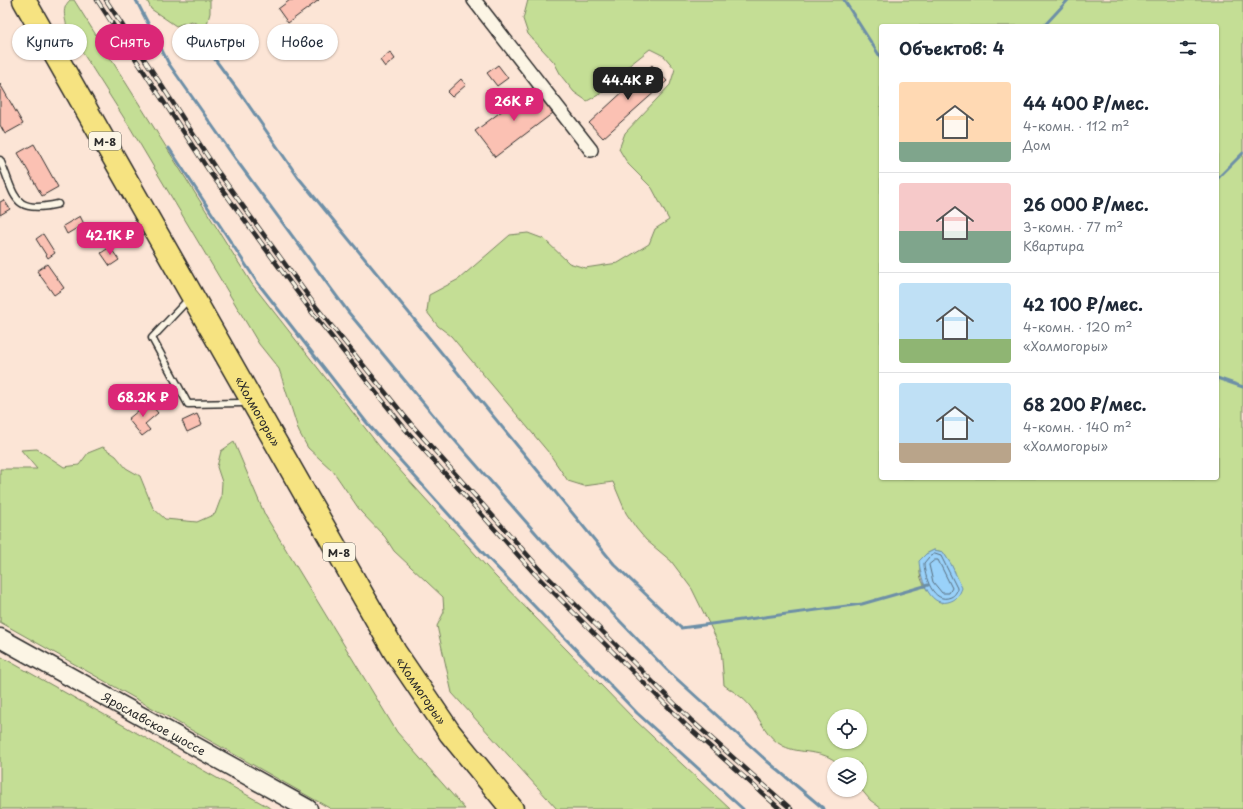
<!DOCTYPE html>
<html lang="ru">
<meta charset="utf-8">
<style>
body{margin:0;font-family:"Playpen Sans",sans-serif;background:#f6f6f7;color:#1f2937;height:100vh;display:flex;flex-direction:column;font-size:15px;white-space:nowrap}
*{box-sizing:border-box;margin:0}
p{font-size:13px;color:#747a83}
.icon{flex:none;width:22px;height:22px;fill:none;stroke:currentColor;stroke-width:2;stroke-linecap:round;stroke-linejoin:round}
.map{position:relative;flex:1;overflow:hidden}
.panel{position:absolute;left:879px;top:24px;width:340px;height:456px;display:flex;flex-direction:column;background:#fff;border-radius:4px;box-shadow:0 1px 3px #0004}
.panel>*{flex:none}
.guide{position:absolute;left:12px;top:24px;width:380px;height:36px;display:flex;gap:8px}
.controls{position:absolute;left:827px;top:709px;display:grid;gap:8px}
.controls a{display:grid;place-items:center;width:40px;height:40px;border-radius:50%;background:#fff;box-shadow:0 1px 3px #0004;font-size:20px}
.price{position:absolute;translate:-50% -34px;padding:0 9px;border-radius:8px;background:#db2777;color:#fff;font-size:13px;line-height:26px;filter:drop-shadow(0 1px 2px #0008)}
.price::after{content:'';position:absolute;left:50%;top:24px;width:12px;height:9px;margin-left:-6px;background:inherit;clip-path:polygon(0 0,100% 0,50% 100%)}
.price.selected{background:#222;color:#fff}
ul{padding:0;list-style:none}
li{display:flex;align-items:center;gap:12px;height:100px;padding:0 20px}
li+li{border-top:1px solid #e0e1e3}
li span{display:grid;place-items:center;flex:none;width:112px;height:80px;border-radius:4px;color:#555}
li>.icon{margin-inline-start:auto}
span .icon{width:48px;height:48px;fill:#fffc;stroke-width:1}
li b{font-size:17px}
h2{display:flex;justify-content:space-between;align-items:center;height:48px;padding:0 20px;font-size:17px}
.tag{padding:0 14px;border-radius:18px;background:#fff;box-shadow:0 1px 3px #0004;font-size:14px;line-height:36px}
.tag.selected{background:#db2777;color:#fff}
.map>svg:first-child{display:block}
.green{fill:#c4de95;stroke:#788460;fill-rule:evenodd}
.water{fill:#99d1f9;stroke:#6d8fa7}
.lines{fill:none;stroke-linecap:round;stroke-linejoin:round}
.shore{stroke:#576d7d;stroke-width:1}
.stream{stroke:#6d8fa7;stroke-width:3}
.building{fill:#fbc1b3;stroke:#2b2b2b}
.lane-casing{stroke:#2b2b2b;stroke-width:9}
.street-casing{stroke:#2b2b2b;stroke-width:16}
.secondary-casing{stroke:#2b2b2b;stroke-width:21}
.highway-casing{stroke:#2b2b2b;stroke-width:25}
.lane{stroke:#fcf5e5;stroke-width:6}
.street{stroke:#fcf5e5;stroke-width:13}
.secondary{stroke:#fcf5e5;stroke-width:18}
.highway{stroke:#f6e381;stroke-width:22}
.rail-casing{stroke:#2b2b2b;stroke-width:4.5}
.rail{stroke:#fcf5e5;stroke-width:3;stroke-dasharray:9;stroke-linecap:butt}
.labels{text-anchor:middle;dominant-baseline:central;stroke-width:3.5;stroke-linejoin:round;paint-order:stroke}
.shield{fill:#fcf5e5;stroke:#6a6863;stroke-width:1}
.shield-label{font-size:11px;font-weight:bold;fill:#2b2b2b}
.street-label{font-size:12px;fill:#2b2b2b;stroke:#fcf5e5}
</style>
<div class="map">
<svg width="1243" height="809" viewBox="0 0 1243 809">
<rect width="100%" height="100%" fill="#fce5d6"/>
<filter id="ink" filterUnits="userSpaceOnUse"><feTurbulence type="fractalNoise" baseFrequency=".025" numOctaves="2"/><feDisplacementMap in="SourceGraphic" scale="8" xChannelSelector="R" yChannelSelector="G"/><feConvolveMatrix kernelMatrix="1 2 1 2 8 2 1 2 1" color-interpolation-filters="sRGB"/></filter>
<g filter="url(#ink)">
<!-- green -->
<g class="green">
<path d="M70,0h4l178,284 135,172 108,120 141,145 94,88h-173l-105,-116 -15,-67 7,-14 -1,-15 -49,-46 -9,-14 -24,-25 -28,-41 -25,-23 -9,-16 -20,-63 -20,-25 -128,-215 -64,-101c-2,-12 -6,-19 3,-28z"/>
<path d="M147,0h63v13l-4,15 -15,-7 -15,5 -25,-17z"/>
<path d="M528,0h715v809h-361l-12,-9 -10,-12v-24h-21c-18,-16 -38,-9 -56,-18 -16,-8 -22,-26 -33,-40 -7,-9 -18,-15 -26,-21l-3,-37 -29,-59 -21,-28 -25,-21 -10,-12 -10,-15 -13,-31 -29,4 -16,-5 -19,-28 -98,-117 -13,-10 -11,-14 2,-17 30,-16 51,-44 18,-2 16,6 25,24 16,5 33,-5 31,-19 6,-15 14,-9 -17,-32 -24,-24 -9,-15 6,-16 45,-48 5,-16 -11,-13 -14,-7 -24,19 -24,25 -15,8 -13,-9 -12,-15 -8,-15 -26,-28 -5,-15zM881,26h336v452h-336zM934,550l9,2 12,20 -12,31c-11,-5 -25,-21 -23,-35 1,-5 4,-10 6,-14zM834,716h26v26h-26z"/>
<path d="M234,442l31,73 132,217 68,77h-134l-331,-187v-153h37l-16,-19 16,-1 27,18 15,-2 9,-12 15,-6 13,9 10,12 14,8 13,32 12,11 32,3 18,-8 6,-16 1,-16 -5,-15 4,-16z"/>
<path d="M0,656l272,153h-272z"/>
</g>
<!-- water -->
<path class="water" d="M934,550l9,2 8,12 11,24c-3,8 -6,12 -14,14 -20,5 -28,-27 -29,-41l7,-7z"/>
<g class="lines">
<!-- shore -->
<g class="shore">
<path d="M935,554l6,2 16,32c0,4 -2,7 -6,9 -18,8 -27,-22 -27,-34l5,-6z"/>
<path d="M935,560h3l14,28 -3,5h-7l-9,-11 -4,-17z"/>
</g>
<!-- stream -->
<g class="stream">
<path d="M136,0l33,64 68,97 112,152 95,115 97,111 126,131 100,91 57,48"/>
<path d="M844,0l37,58"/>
<path d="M1044,26l24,-26"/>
<path d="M200,39l45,61 53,77 316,387 67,64 181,-24 66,-19"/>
<path d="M169,148l88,134 110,141 118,132 152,158 106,96"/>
<path d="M1217,179l26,-26"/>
<path d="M1217,378l26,9"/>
</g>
</g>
<!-- building -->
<g class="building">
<path d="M290,0h29l-31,23 -10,-14z"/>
<path d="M390,52l5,7 -10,8 -5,-7z"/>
<path d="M498,65l10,13 -11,8 -10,-13z"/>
<path d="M652,65l15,16 -64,57 -14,-15z"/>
<path d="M461,79l5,6 -14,12 -5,-5z"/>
<path d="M0,84l23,40 -18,10 -5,-9z"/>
<path d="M534,87l19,26 -58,44 -20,-26z"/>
<path d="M34,144l24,43 -16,9 -24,-43z"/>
<path d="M4,200l6,9 -10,6v-13z"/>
<path d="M80,216l4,8 -17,10 -4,-8z"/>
<path d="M43,234l12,19 -7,5 -12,-19z"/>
<path d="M110,247l9,13 -9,6 -9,-13z"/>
<path d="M47,264l17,24 -10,7 -17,-24z"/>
<path d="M149,402l9,11 -13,11 5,6 -8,6 -14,-17z"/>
<path d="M197,414l5,11 -15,7 -5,-11z"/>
</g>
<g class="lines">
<defs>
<g id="lane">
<path d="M0,160c16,35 11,55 58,44"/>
<path d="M184,304l-32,34 36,66 53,-1"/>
</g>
<path id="street" d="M474,0l117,150"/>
<g id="secondary">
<path id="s1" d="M0,638l308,171"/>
</g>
<g id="highway">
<path id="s2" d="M24,0l371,652 55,81 62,76"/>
</g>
</defs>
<!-- lane casing -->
<use href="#lane" class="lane-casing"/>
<!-- street casing -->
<use href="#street" class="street-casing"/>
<!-- secondary casing -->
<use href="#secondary" class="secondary-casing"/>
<!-- highway casing -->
<use href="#highway" class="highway-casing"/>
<!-- lane -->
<use href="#lane" class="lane"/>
<!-- street -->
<use href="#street" class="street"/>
<!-- secondary -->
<use href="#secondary" class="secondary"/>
<!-- highway -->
<use href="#highway" class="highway"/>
<defs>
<g id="rail">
<path d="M97,0l114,174 100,137 95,119 128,143 153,153 93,83"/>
<path d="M106,0l110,169 101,139 94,116 130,146 151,151 99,88"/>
</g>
</defs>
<!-- rail casing -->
<use href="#rail" class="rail-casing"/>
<!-- rail -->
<use href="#rail" class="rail"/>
</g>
</g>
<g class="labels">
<!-- shield labels -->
<g class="shield">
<rect x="89" y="132" width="32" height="18" rx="3"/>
<rect x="323" y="543" width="32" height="18" rx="3"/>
</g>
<g class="shield-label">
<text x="105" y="141">М-8</text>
<text x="339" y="552">М-8</text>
</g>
<!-- street labels -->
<g class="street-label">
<text stroke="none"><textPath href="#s2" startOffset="473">«Холмогоры»</textPath></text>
<text stroke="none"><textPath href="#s2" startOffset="797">«Холмогоры»</textPath></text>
<text stroke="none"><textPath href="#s1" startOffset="176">Ярославское шоссе</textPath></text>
</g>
</g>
</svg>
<div class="controls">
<a><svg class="icon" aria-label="locate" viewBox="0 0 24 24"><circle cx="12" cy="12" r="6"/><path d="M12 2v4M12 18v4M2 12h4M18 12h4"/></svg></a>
<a><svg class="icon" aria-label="layers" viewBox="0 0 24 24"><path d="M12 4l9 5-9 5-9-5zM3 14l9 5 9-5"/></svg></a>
</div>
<b class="price selected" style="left:628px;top:101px">44.4K ₽</b>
<b class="price" style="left:514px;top:122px">26K ₽</b>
<b class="price" style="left:110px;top:256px">42.1K ₽</b>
<b class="price" style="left:143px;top:418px">68.2K ₽</b>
<div class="guide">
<a class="tag">Купить</a>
<a class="tag selected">Снять</a>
<a class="tag">Фильтры</a>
<a class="tag">Новое</a>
</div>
<section class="panel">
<h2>Объектов: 4<svg class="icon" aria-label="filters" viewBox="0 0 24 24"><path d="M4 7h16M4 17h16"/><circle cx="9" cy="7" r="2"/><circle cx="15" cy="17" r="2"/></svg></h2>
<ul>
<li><span style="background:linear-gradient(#ffd9b3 75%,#7fa58c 0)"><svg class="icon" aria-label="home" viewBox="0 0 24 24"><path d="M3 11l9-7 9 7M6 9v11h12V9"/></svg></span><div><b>44 400 ₽/мес.</b><p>4-комн. · 112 m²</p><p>Дом</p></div></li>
<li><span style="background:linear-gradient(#f6c9c9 60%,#7fa58c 0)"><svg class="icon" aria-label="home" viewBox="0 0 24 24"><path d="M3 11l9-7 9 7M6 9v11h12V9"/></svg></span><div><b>26 000 ₽/мес.</b><p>3-комн. · 77 m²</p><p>Квартира</p></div></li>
<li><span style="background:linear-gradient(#bfe0f5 70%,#8fb573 0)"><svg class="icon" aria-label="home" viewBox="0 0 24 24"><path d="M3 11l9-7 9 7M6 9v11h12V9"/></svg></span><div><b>42 100 ₽/мес.</b><p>4-комн. · 120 m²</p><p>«Холмогоры»</p></div></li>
<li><span style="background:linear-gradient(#bfe0f5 75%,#b9a48a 0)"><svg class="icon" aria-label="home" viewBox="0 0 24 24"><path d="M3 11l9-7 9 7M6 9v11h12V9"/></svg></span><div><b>68 200 ₽/мес.</b><p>4-комн. · 140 m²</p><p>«Холмогоры»</p></div></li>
</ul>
</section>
</div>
